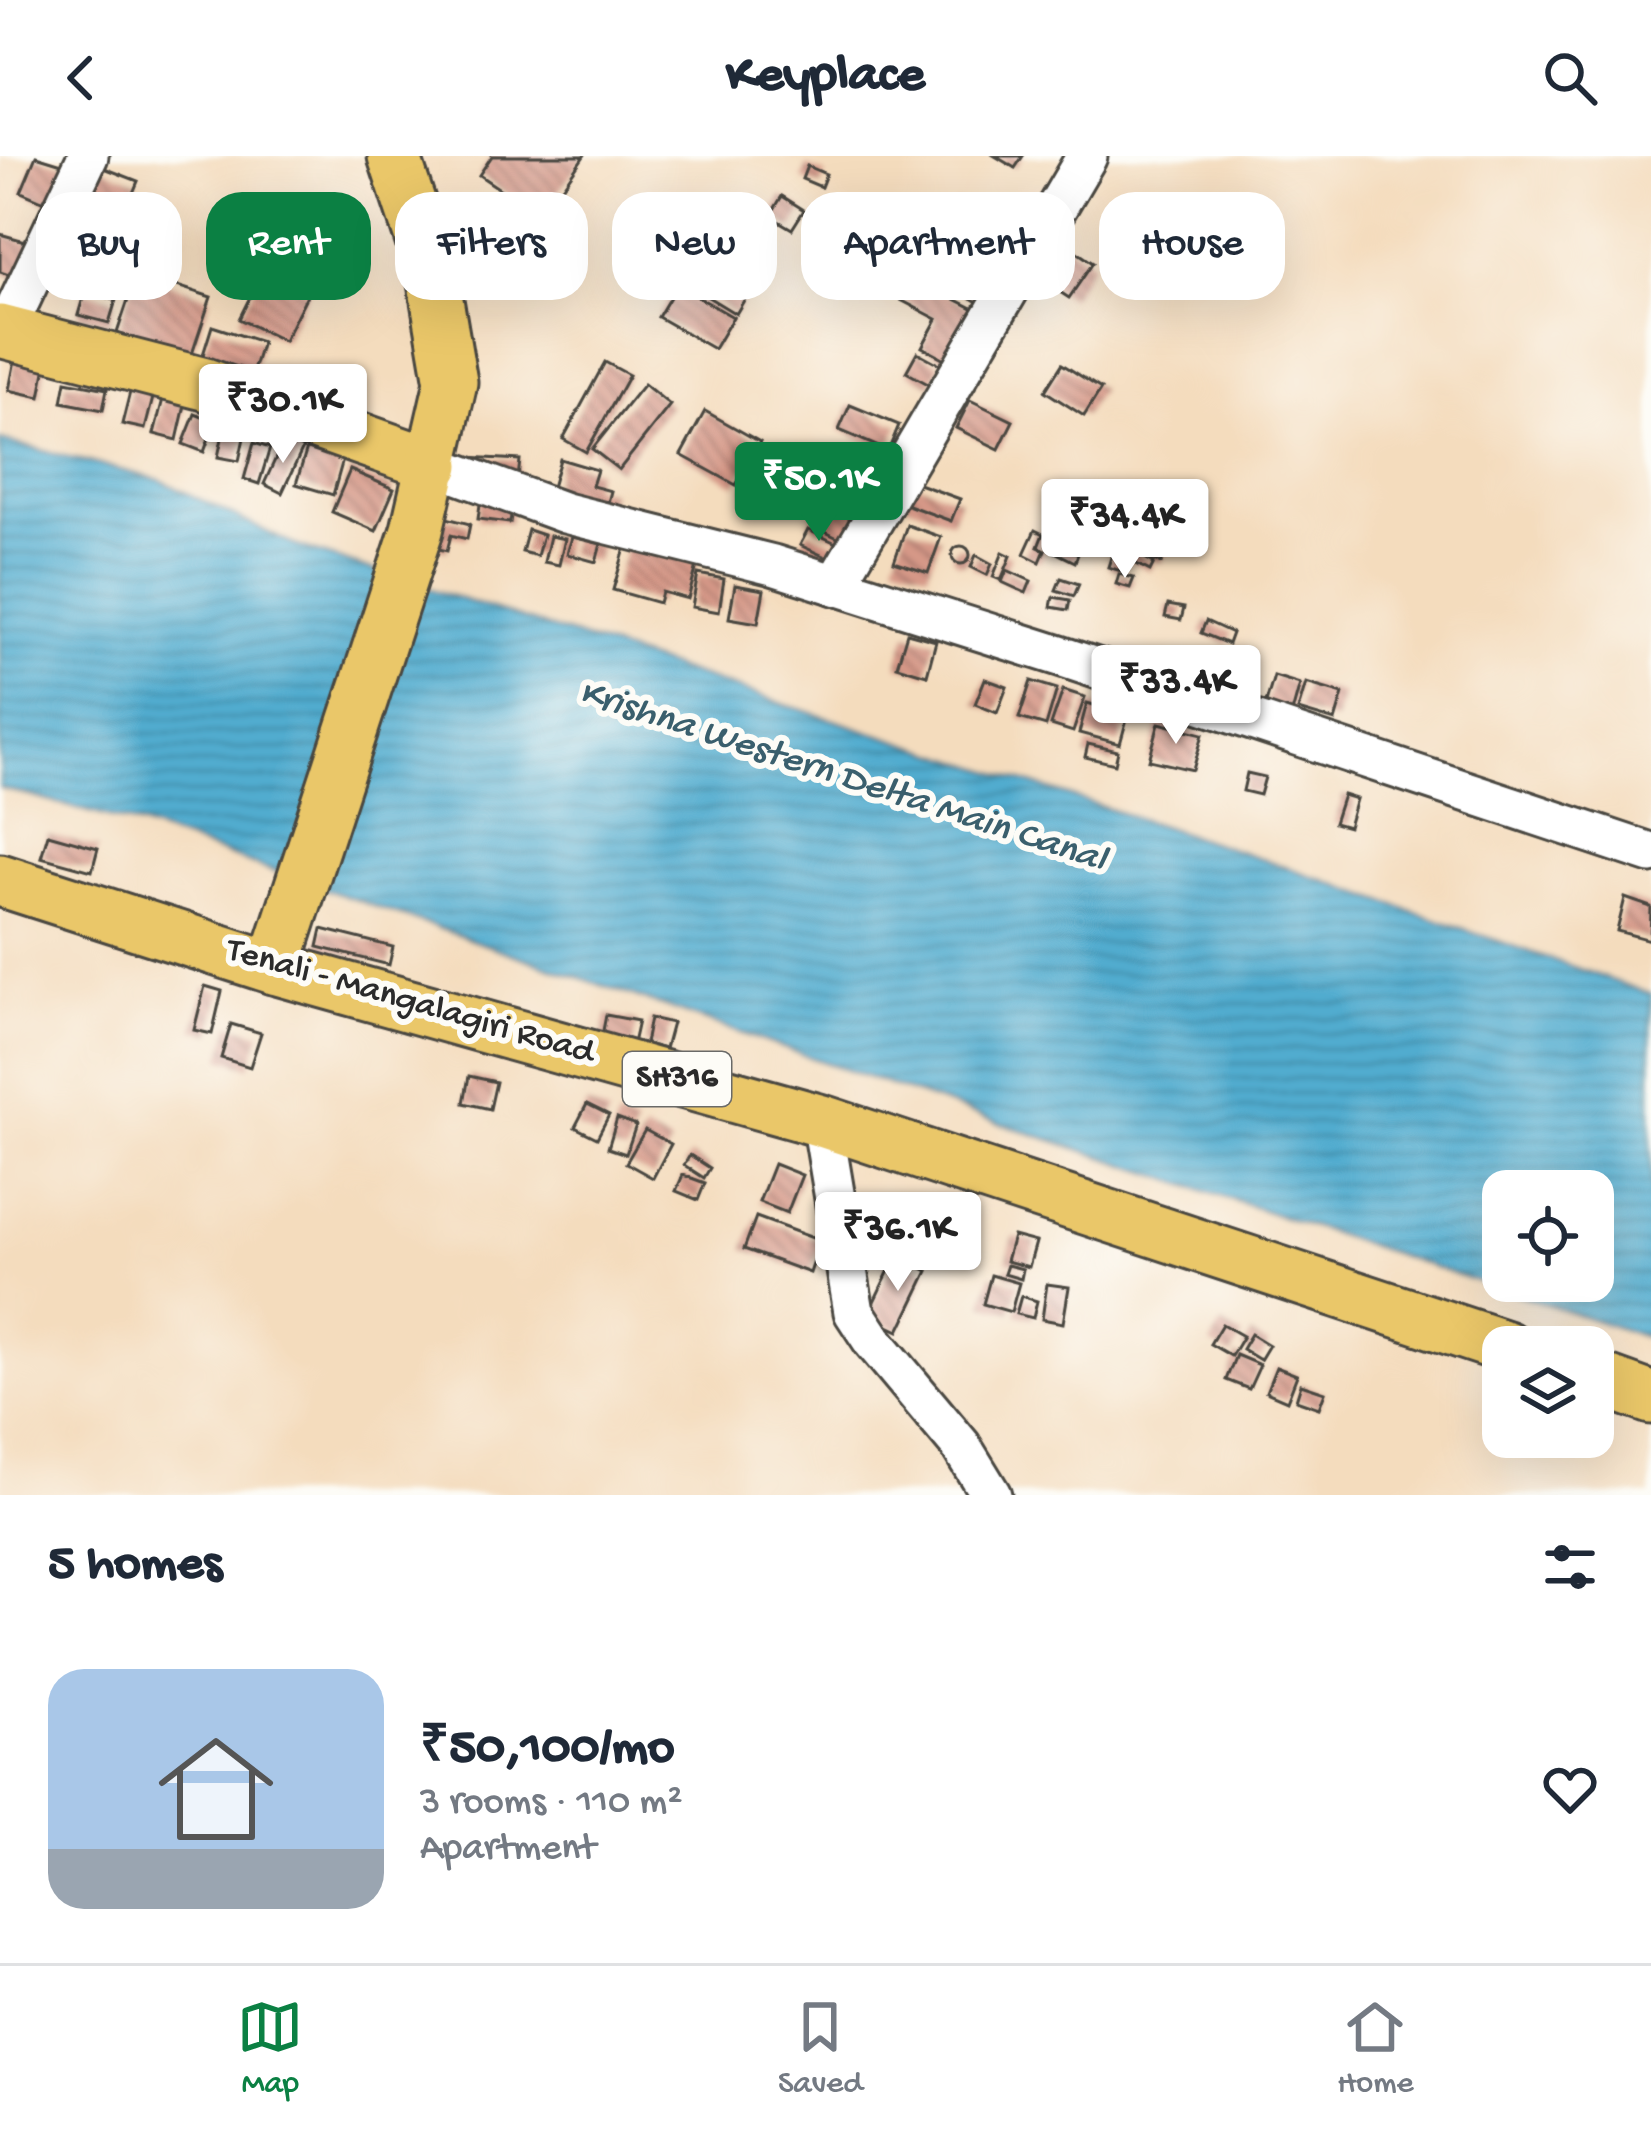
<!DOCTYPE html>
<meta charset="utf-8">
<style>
body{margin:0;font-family:"Gochi Hand",sans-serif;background:#f2f2f3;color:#1f2937;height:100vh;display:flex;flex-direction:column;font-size:45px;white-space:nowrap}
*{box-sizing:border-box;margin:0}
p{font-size:39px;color:#747a83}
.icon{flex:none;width:66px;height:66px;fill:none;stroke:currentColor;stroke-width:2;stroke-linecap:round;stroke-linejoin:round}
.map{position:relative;height:1339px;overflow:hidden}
.drawer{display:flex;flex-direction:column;background:#fff;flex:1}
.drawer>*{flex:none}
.top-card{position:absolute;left:36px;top:36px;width:1581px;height:108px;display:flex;gap:24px}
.fabs{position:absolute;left:1482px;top:1014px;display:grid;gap:24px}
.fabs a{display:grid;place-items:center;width:132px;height:132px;border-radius:24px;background:#fff;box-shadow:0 12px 48px #0002;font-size:60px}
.price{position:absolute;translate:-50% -102px;padding:0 27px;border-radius:12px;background:#fff;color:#222;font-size:39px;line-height:78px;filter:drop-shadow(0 3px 6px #0008)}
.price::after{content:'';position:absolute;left:50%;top:72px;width:36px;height:27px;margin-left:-18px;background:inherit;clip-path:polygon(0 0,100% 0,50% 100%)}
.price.current{background:#0b8043;color:#fff}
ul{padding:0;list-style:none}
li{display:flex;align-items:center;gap:36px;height:300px;padding:0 48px}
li+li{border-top:3px solid #e0e1e3}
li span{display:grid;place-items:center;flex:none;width:336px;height:240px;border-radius:36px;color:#555}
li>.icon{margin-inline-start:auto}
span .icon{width:144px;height:144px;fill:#fffc;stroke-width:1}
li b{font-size:51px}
h2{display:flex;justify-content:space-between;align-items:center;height:144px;padding:0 48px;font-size:51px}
.chip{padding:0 42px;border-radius:36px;background:#fff;box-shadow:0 12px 48px #0002;font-size:42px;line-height:108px}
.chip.current{background:#0b8043;color:#fff}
header{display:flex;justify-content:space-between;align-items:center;height:156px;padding:0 48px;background:#fff;font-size:54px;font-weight:700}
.dock{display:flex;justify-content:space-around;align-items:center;height:168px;border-top:3px solid #e0e1e3;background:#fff;font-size:33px;color:#747a83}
.dock a{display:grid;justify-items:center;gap:6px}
.dock .current{color:#0b8043}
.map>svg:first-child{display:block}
.water{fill:url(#water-rules);stroke:#3e6c7d;stroke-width:3;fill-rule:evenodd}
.building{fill:url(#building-back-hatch)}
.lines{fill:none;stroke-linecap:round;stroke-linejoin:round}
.minor-casing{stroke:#494641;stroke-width:45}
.major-casing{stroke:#494641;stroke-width:57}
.minor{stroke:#fff;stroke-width:39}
.major{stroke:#eac769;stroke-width:51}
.labels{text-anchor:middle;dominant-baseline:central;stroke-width:12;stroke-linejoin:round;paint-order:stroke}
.shield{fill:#fdfcf7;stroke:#6a6a68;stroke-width:3}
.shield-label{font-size:33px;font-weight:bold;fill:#2b2b2b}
.street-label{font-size:36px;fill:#2b2b2b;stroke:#fdfcf7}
.water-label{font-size:39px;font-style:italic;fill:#3a5f6d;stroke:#fdfcf7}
</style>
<header><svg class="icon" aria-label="back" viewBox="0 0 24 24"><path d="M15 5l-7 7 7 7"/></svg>Keyplace<svg class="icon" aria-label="search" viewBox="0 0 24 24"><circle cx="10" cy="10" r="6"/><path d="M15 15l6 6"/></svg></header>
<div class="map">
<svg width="1651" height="1339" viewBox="0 0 1651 1339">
<defs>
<pattern id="water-rules" width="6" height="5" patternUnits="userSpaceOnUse" patternTransform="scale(3)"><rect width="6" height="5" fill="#51accf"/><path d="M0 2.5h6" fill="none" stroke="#438ca8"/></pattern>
<pattern id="building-back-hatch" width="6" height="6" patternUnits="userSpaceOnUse" patternTransform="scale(3)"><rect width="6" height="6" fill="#d59887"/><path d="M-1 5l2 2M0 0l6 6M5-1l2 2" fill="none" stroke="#ad7c6f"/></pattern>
</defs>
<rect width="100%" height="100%" fill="#fdfcf7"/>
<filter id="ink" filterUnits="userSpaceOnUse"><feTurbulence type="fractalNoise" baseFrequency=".00833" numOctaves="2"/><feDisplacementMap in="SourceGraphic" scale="24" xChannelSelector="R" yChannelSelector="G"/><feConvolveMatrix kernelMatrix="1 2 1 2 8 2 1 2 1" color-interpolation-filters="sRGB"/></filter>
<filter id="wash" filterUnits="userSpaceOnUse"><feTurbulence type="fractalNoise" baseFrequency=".004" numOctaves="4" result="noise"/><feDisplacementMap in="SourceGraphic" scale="48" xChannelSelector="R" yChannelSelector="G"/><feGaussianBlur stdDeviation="2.7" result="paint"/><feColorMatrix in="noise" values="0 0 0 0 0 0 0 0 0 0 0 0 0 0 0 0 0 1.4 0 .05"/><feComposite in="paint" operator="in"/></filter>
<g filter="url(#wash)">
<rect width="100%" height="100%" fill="#f4dcbd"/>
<!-- water -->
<path class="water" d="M0,284l160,40 134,65 972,315 385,134v345l-654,-217 -854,-296 -143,-38zM1503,1035h90v90h-90z"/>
<g id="blocks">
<!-- building -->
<g class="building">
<path d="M36,0l39,12 -17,40 -37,-16z"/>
<path d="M492,0h92l-43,61 -62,-42z"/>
<path d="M995,0h28l-8,12z"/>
<path d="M94,8l44,17 -25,60 -43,-18z"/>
<path d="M807,10l19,8 -5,13 -19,-8z"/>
<path d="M782,40l22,14 -12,19 -22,-13z"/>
<path d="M957,45l42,26 -13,22 -42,-26z"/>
<path d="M0,78l32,9 -11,36 -21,-7z"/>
<path d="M59,80l33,12 -13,38 -33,-12z"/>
<path d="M1058,83l35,24 -24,35 -35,-23z"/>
<path d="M971,96l29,17 -19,35 -29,-17z"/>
<path d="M694,100l56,34 -14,24 -56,-34z"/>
<path d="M266,109l45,22 -27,54 -45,-22z"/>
<path d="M137,117l74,24 -20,60 -74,-24z"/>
<path d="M912,121l66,34 -26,52 -30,-16 15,-28 -36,-19z"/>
<path d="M677,129l56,32 -19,32 -56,-32z"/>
<path d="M85,135l31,9 -7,23 -31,-8z"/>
<path d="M212,170l50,16 -10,32 -50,-16z"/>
<path d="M917,196l24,13 -11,20 -24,-13z"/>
<path d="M15,204l31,6 -6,31 -31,-7z"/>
<path d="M605,206l24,13 -43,77 -23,-13z"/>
<path d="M1062,208l39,25 -17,27 -39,-25z"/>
<path d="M133,224l23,6 -11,43 -23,-5z"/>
<path d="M66,225l41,8 -4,21 -41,-8z"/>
<path d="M644,228l26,21 -51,65 -27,-21z"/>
<path d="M163,243l22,6 -8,35 -23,-6z"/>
<path d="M970,244l43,21 -14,28 -43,-21z"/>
<path d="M850,249l49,20 -11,26 -49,-21z"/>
<path d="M705,255l55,31 -24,43 -55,-30z"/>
<path d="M195,258l20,8 -11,30 -21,-8z"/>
<path d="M224,273l21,4 -6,28 -21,-4z"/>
<path d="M284,284l19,8 -21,45 -18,-9z"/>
<path d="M254,287l16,5 -11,36 -15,-5z"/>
<path d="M308,289l36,11 -11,39 -37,-11z"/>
<path d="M768,297l30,20 -26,37 -29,-20z"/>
<path d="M467,301l53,3 -2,19z"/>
<path d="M560,303l37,11 -5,16 19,5 -6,23 -56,-16z"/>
<path d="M350,314l44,19 -18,42 -44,-19z"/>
<path d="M905,323l55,20 -9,22 -54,-20z"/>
<path d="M825,334l37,17 -16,35 -37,-18z"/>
<path d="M481,341l32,4 -3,22 -32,-4z"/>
<path d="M439,360l31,8 -3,15 -16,-4 -4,16 -16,-4z"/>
<path d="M1079,364l20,12 -6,10 -20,-12z"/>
<path d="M907,369l34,12 -13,36 -34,-11z"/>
<path d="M528,374l15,5 -6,21 -15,-4z"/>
<path d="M808,374l30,14 -8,15 -30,-14z"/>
<path d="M1035,374l8,4 -5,13 7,3 -5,12 -16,-8z"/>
<path d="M550,380l15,3 -6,26 -15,-3z"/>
<path d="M572,381l29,7 -5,18 -29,-8z"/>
<path d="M627,385l71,21 -10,37 -26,-7 -3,11 -46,-13z"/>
<path d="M1059,389l19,9 -3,8 -20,-10z"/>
<path d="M1115,389l13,4 -7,22 -13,-4z"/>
<path d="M1153,389l13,8 -5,10 -14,-7z"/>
<circle cx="961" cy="399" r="9"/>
<path d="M1131,395l23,12 -4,8 -23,-12z"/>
<path d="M1003,396l8,4 -10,24 -8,-3z"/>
<path d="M976,399l16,9 -5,11 -16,-8z"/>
<path d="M1007,414l24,11 -5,12 -24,-11z"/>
<path d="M698,418l26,5 -5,33 -27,-5z"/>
<path d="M1119,418l15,4 -4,10 -14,-4z"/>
<path d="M1061,422l18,6 -5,12 -18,-6z"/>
<path d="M735,429l29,5 -6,33 -29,-5z"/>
<path d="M1053,441l17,3 -2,10 -17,-3z"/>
<path d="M1168,449l16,3 -3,12 -16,-3z"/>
<path d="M1206,465l26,12 -4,11 -27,-11z"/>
<path d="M907,477l29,8 -9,34 -30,-9z"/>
<path d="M1274,520l26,8 -8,29 -27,-7z"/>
<path d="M985,523l22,8 -10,26 -22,-9z"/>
<path d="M1031,525l26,8 -11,37 -27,-8z"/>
<path d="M1306,527l37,11 -8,27 -37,-11z"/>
<path d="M1063,534l22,7 -12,35 -22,-7z"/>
<path d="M1087,547l41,12 -8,29 -41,-11z"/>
<path d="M1159,567l44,11 -10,36 -44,-10z"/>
<path d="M1088,588l30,7 -3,13 -30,-7z"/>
<path d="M1247,617l18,4 -5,18 -17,-4z"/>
<path d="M1343,639l13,4 -8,28 -14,-4z"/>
<path d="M48,678l50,14 -6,23 -51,-14z"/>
<path d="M1625,742l26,9 -1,33 -33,-9z"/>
<path d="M322,773l71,18 -4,18 -71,-18z"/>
<path d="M205,830l17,5 -10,43 -18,-4z"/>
<path d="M606,859l32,6 -6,27 -31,-7z"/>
<path d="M650,862l22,5 -7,26 -20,-5z"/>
<path d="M231,868l30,9 -11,34 -29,-9z"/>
<path d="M469,920l27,6 -6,27 -26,-6z"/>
<path d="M587,948l22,11 -12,23 -22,-11z"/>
<path d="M617,962l19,7 -10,29 -18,-6z"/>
<path d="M645,974l26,14 -18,34 -27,-15z"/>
<path d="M690,999l20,13 -6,10 -20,-13z"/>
<path d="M774,1008l28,11 -15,38 -28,-11z"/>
<path d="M683,1019l22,8 -7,17 -22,-9z"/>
<path d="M756,1061l65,24 -11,32 -66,-24z"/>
<path d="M1013,1080l23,6 -7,25 -23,-6z"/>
<path d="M896,1100l32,15 -29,60 -32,-15z"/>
<path d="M1007,1109l16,4 -2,10 -17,-5z"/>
<path d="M991,1119l28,8 -8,29 -28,-8z"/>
<path d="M1047,1128l22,3 -6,36 -21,-4z"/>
<path d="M1021,1140l16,5 -4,17 -17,-4z"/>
<path d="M1222,1168l21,12 -12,20 -21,-12z"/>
<path d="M1251,1178l18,11 -9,15 -18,-11z"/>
<path d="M1236,1199l24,10 -11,24 -23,-9z"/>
<path d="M1276,1211l21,8 -10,26 -21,-9z"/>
<path d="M1301,1228l24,8 -6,16 -23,-8z"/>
</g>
</g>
</g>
<g filter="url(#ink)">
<use href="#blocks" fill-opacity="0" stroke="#494641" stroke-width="3"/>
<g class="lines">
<defs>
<g id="minor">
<path d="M5,176l83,-176"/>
<path d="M434,309l131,48 208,52 287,91 591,197"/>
<path d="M835,429l252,-429"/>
<path d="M822,965l32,191 19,29 88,105 30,49"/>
</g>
<g id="major">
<path d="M0,175l205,53 229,81"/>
<path d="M0,724l274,88 548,153 684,226"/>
<path d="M274,812l143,-438 34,-148 -19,-111 -38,-115"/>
<path d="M1593,1221l58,21"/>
</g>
</defs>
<!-- minor casing -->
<use href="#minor" class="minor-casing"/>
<!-- major casing -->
<use href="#major" class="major-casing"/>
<!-- minor -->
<use href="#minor" class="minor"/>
<!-- major -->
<use href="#major" class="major"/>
</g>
</g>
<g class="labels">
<!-- shield labels -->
<rect class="shield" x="623" y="896" width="108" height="54" rx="9"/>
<g class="shield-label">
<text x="677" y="923">SH316</text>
</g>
<!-- street labels -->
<g class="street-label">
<text transform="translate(410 847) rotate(16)">Tenali - Mangalagiri Road</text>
</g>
<!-- water labels -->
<g class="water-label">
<text transform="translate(842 622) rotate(18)">Krishna Western Delta Main Canal</text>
</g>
</g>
</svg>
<div class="fabs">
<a><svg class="icon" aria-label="locate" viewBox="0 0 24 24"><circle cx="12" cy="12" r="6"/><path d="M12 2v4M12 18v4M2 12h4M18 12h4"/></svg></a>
<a><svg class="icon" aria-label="layers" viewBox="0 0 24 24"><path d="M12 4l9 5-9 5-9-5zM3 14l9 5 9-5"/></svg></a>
</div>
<b class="price" style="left:283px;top:310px">₹30.1K</b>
<b class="price current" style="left:819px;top:388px">₹50.1K</b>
<b class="price" style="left:1125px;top:425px">₹34.4K</b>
<b class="price" style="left:1176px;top:591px">₹33.4K</b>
<b class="price" style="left:898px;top:1138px">₹36.1K</b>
<div class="top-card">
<a class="chip">Buy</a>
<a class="chip current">Rent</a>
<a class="chip">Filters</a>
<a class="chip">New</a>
<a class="chip">Apartment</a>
<a class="chip">House</a>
</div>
</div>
<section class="drawer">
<h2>5 homes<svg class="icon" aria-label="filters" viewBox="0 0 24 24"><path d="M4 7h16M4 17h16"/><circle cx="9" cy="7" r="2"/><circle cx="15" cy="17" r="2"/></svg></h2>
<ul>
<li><span style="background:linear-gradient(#a9c7e8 75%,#9aa5b1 0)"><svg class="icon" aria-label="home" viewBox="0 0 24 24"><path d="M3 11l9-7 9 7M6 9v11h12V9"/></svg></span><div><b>₹50,100/mo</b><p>3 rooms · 110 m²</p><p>Apartment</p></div><svg class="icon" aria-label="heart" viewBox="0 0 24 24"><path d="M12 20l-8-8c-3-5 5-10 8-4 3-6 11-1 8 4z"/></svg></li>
</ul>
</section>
<nav class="dock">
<a class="current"><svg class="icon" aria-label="map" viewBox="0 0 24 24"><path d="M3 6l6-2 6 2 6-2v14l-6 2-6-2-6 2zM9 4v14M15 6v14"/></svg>Map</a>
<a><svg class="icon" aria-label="saved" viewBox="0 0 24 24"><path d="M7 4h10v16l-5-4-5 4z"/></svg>Saved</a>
<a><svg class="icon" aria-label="home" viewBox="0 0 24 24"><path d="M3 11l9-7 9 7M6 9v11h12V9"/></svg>Home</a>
</nav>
